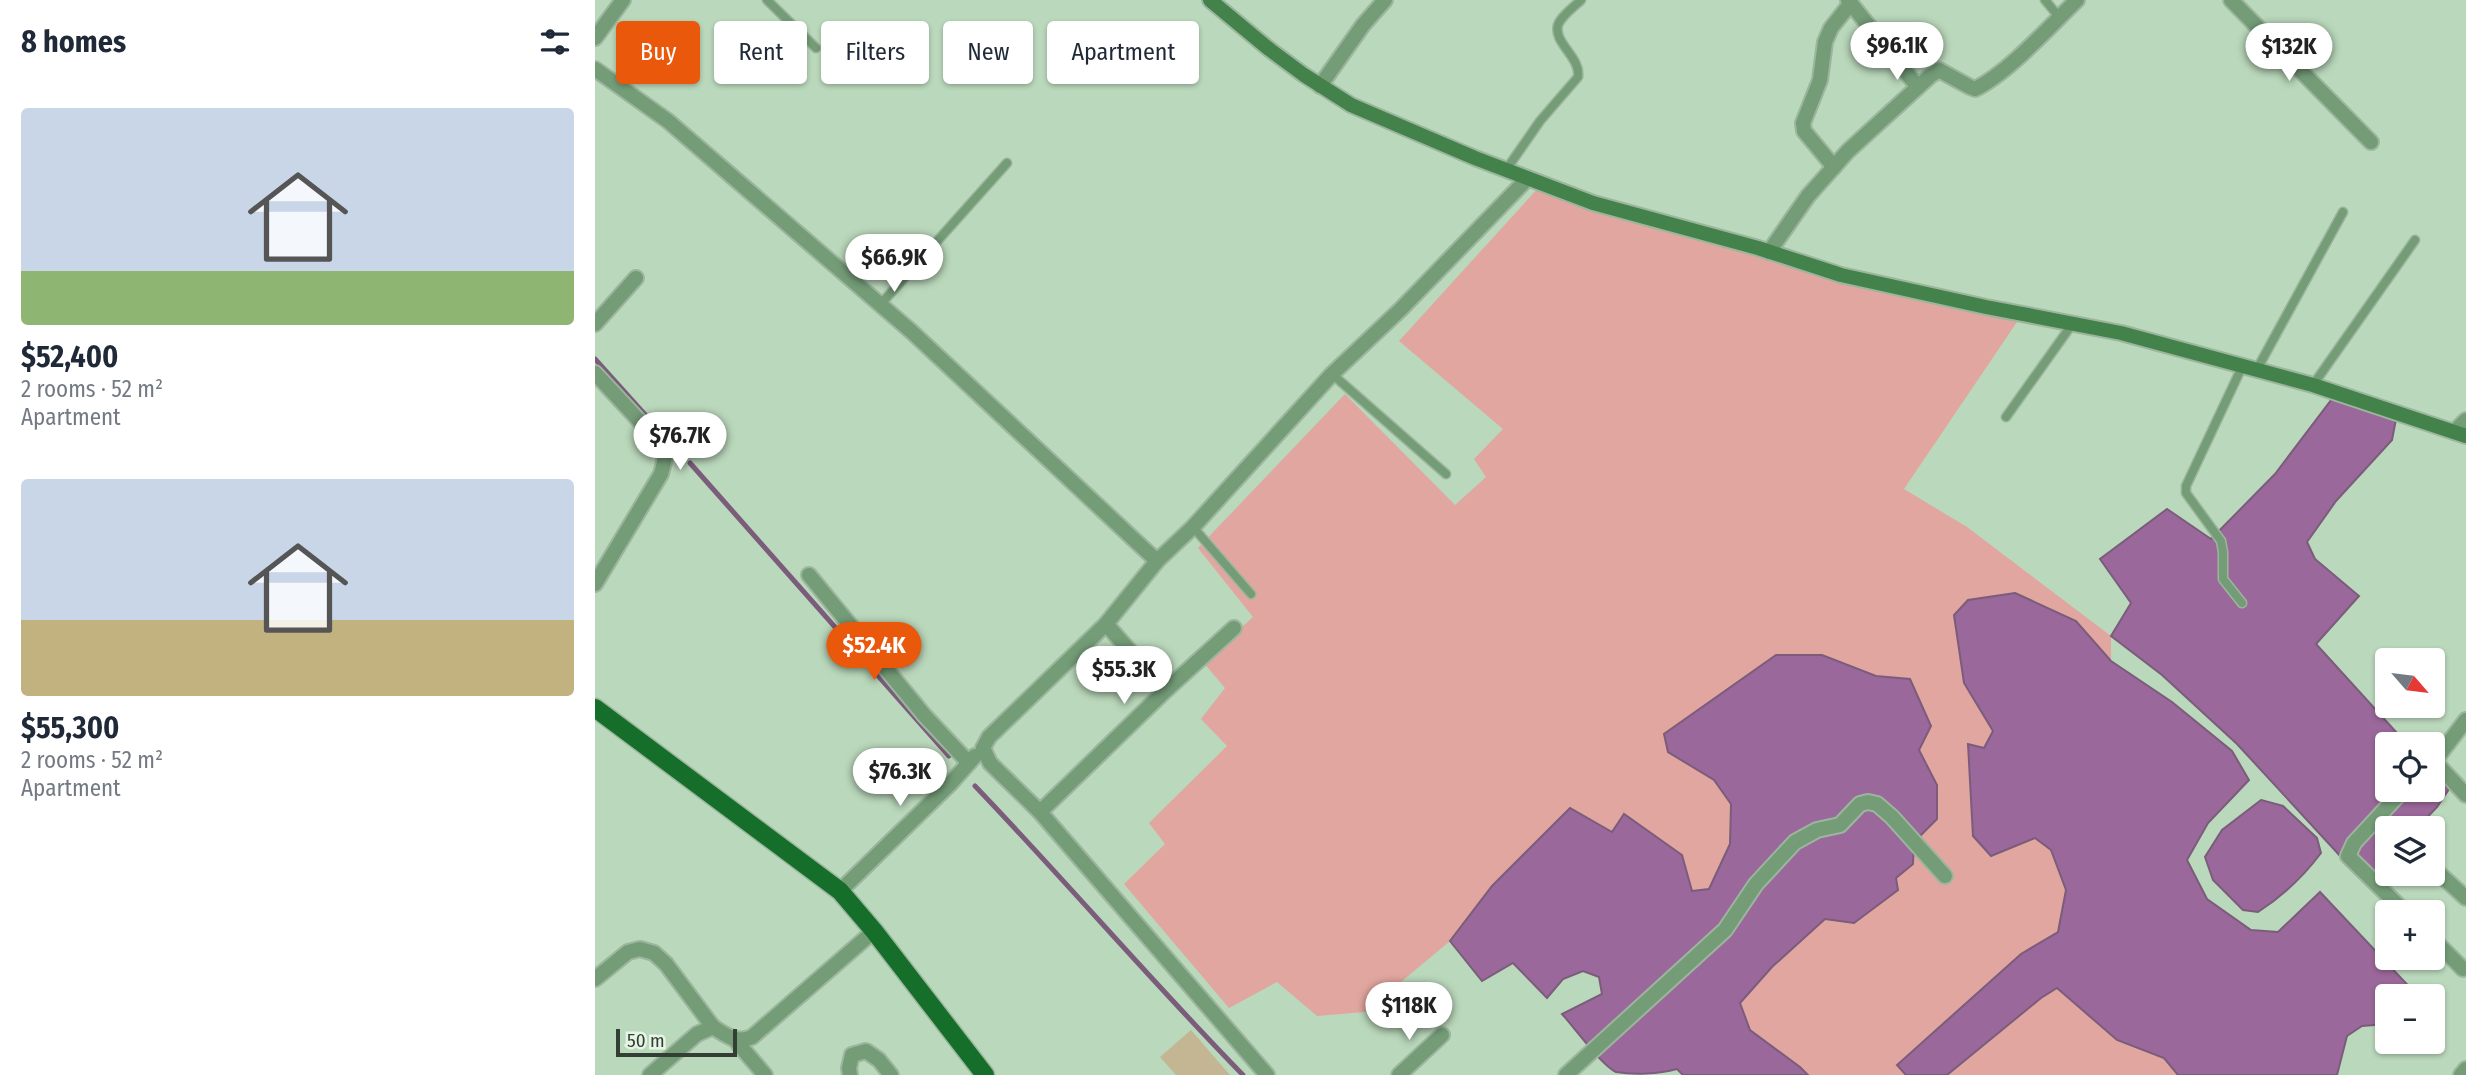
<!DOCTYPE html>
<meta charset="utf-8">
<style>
body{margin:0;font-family:"Fira Sans Condensed",sans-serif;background:#f6f6f7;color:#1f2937;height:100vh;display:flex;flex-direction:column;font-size:26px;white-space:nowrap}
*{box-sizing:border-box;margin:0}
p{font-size:23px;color:#747a83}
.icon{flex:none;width:38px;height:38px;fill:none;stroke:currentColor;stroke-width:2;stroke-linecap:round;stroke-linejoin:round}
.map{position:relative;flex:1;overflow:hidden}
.sheet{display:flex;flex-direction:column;background:#fff;width:595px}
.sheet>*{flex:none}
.top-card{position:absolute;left:21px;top:21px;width:665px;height:63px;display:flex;gap:14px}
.needle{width:46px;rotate:118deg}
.controls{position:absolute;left:1780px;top:648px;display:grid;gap:14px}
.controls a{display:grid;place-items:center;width:70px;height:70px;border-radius:7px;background:#fff;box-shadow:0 2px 5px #0004;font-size:35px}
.scale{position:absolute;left:21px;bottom:18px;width:121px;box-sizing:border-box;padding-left:7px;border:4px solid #333f34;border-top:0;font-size:19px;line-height:24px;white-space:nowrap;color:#333f34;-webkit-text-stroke:5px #e5f4e5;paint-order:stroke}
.price{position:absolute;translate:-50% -60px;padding:0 16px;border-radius:24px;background:#fff;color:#222;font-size:23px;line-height:46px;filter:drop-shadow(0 2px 4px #0008)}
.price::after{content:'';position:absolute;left:50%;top:42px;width:21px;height:16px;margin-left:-10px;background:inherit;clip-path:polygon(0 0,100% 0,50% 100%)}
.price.current{background:#ea580c;color:#fff}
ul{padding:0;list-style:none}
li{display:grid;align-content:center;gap:14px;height:371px;padding:0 21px}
li span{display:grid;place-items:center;height:217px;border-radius:7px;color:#555}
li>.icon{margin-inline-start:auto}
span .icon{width:126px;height:126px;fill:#fffc;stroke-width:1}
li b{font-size:30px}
h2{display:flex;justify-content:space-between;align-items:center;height:84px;padding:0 21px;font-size:30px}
.chip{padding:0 24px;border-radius:7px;background:#fff;box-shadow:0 2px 5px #0004;font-size:24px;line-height:63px}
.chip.current{background:#ea580c;color:#fff}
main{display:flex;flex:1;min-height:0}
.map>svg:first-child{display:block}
.green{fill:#e1a69f}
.water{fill:#9a689a;stroke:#7b5c7b;stroke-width:2}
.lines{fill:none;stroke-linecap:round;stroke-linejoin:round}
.stream{stroke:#7b5c7b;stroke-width:5}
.building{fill:#c5b693}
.lane-casing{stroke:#9cb69d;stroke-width:11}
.street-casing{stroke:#9cb69d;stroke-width:18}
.secondary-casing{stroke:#9cb69d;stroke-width:18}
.primary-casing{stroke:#9cb69d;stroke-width:21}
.lane{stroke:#749c77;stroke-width:8}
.street{stroke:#749c77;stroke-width:14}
.secondary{stroke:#44824c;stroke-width:14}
.primary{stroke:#156f2a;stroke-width:18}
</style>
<main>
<section class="sheet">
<h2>8 homes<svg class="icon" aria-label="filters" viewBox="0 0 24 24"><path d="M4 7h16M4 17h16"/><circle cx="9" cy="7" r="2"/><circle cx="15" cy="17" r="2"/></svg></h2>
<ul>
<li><span style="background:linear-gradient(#c9d6e8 75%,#8fb573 0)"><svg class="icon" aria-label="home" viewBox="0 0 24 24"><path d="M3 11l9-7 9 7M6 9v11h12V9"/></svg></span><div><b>$52,400</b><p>2 rooms · 52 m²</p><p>Apartment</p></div></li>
<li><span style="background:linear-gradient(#c9d6e8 65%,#c2b280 0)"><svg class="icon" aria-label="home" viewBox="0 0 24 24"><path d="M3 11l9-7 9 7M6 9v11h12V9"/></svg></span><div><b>$55,300</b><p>2 rooms · 52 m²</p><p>Apartment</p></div></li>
</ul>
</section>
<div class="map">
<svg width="1871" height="1075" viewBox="0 0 1871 1075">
<rect width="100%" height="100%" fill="#bad8bb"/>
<!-- green -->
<g class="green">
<path d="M945,186l229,57 112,40 138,36 -115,170 63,38 144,109v25l-35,-40 -112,62 29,49 -9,16 -15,-4 23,112 43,-18 16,12 15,40 -8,42 -37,22 -124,110 9,11h-98l-8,-8 -50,-37 -10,-27 32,-36 53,-48 29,4 42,-45 18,-36 23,-57 -18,-35 -8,-71 -35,-3 -53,-21h-47l-51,37 -57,60 46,28 17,24 -1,40 -21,45 -17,2 -69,-76 -11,17 -42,-24 -78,78 -42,55 -85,71 -48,4 -40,-34 -48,26 -105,-124 41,-40 -16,-21 78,-77 -26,-27 24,-31 -22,-26 50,-45 -55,-69 147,-154 110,111 31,-28 -12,-18 29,-30 -104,-88z"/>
<path d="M1462,988l60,52 47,18 14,17h-231l94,-77z"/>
</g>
<!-- water -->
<g class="water">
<path d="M1743,391l59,23 -5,26 -56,61 -29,41 8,17 44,37 -43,48 91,100h-20v45h46v-17l16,17 -12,18 -20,21h-30v32l-22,23 -128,-139 -75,-69 -51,-39 20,-33 -31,-44 67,-50 44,30 64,-65z"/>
<path d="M1420,593l61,28 35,40 61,41 60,49 17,29 -41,43 -21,37 20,39 44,31 27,2 42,-40 98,104h-31v28l-25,2 -15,10 -10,39h-159l-14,-17 -47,-18 -60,-52 -16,10 -94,77h-41l-9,-10 124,-111 37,-22 8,-42 -15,-40 -16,-12 -44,18 -18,-20 -5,-92 16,4 9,-17 -29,-48 -10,-68 14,-15z"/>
<path d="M1181,655h46l54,21 34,3 21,47 -12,24 18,35v34l-23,23 -1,22 -17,14 2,12 -44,33 -29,-4 -53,48 -32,36 10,27 50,37 8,8h-125l-6,-6c-19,5 -43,6 -61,3 -14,-6 -42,-45 -54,-58l40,-20 -3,-17 -16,-6 -20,8 -16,19 -34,-35 -31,18 -32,-40 42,-55 78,-78 42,24 12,-18 58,41 10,36 17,-2 21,-45 1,-40 -17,-24 -46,-28 -4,-18z"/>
<path d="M1666,800l22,6 34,32 4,15c-18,24 -38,43 -63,59l-15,-2 -30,-30 -8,-23 17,-27z"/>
</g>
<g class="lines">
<!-- stream -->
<g class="stream">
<path d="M0,359l71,79"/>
<path d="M95,463l259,293"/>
<path d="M380,786c91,95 176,195 268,289"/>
</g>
</g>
<!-- building -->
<path class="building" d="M596,1030l39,45h-54l-16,-18z"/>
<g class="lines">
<defs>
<g id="lane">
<path d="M172,0l49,48"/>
<path d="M1450,0l14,17"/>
<path d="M911,170l34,-49 38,-44c3,-20 -25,-34 -20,-52 3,-9 16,-18 23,-25"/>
<path d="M285,305l127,-142"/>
<path d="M1647,367l-56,119v7l35,48 2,11v27l19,24"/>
<path d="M1661,371l87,-159"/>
<path d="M737,374l114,100"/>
<path d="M1718,385l102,-145"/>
<path d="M1411,417l67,-94"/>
<path d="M598,527l58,67"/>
</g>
<g id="street">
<path d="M1253,0l70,87"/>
<path d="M1636,0l140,142"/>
<path d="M0,38l28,-38"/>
<path d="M0,69l73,52 244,211 245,229"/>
<path d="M725,86l43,-61 22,-25"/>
<path d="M1239,167l-30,-36 -1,-8 17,-43 5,-38 6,-14 20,-25"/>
<path d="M1174,252l39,-56 40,-45 82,-75 9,-6 31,17 5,2c34,-17 74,-62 102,-89"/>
<path d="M0,324l41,-46"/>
<path d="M0,373l64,69c8,12 6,18 2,32l-66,110"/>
<path d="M1859,432l12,-12"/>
<path d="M214,575l115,140 45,48"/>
<path d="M511,624l59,67"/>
<path d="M1838,763l33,-43"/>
<path d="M1838,763l5,2 28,30"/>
<path d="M1809,789l-50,54 -6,13 57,56"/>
<path d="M445,812l125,-121 69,-63"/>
<path d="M1838,868l33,30"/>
<path d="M245,891l110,-107 25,-28"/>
<path d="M1838,939l30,30"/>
<path d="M0,979l33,-27 12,-3 14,4 12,11 47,63"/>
<path d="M141,1041l29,34"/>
<path d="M55,1075l47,-41 16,-7c13,8 23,17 39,10l122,-106"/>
<path d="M255,1075l-1,-7 3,-13 14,-4 13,9 12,15"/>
<path d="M672,1075l-227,-263 -50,-49 -7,-15 6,-11 117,-113 51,-63 36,-34 139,-153 69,-65 126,-130"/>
<path d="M804,1075l43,-40"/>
<path d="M971,1075l159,-145 31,-46 39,-42 22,-12 23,-5 20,-21 8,-2 9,2 15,13 53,59"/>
<path d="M1866,1075l5,-6"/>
</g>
<path id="secondary" d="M615,0l59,49 35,26 47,30 124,53 118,45 165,45 83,27 145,32 135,26 192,52 153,51"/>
<path id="primary" d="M0,708l245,183 34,40 111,144"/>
</defs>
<!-- lane casing -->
<use href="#lane" class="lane-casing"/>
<!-- street casing -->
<use href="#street" class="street-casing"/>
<!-- secondary casing -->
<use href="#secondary" class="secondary-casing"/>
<!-- primary casing -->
<use href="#primary" class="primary-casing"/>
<!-- lane -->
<use href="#lane" class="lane"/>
<!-- street -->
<use href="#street" class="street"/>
<!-- secondary -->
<use href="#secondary" class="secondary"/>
<!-- primary -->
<use href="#primary" class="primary"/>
</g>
</svg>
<div class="controls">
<a><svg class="needle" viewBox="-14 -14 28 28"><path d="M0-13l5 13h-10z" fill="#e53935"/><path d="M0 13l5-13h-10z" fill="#747a83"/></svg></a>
<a><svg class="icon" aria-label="locate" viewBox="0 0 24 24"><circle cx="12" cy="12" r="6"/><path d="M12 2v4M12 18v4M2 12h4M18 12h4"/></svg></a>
<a><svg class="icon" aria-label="layers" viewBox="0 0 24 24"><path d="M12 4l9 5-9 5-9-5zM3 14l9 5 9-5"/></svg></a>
<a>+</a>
<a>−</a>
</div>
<div class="scale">50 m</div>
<b class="price" style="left:1302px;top:82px">$96.1K</b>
<b class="price" style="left:1694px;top:83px">$132K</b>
<b class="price" style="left:299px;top:294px">$66.9K</b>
<b class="price" style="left:85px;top:472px">$76.7K</b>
<b class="price current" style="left:279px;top:682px">$52.4K</b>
<b class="price" style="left:529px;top:706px">$55.3K</b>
<b class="price" style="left:305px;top:808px">$76.3K</b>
<b class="price" style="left:814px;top:1042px">$118K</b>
<div class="top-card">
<a class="chip current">Buy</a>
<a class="chip">Rent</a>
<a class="chip">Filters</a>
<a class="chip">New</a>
<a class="chip">Apartment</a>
</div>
</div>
</main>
